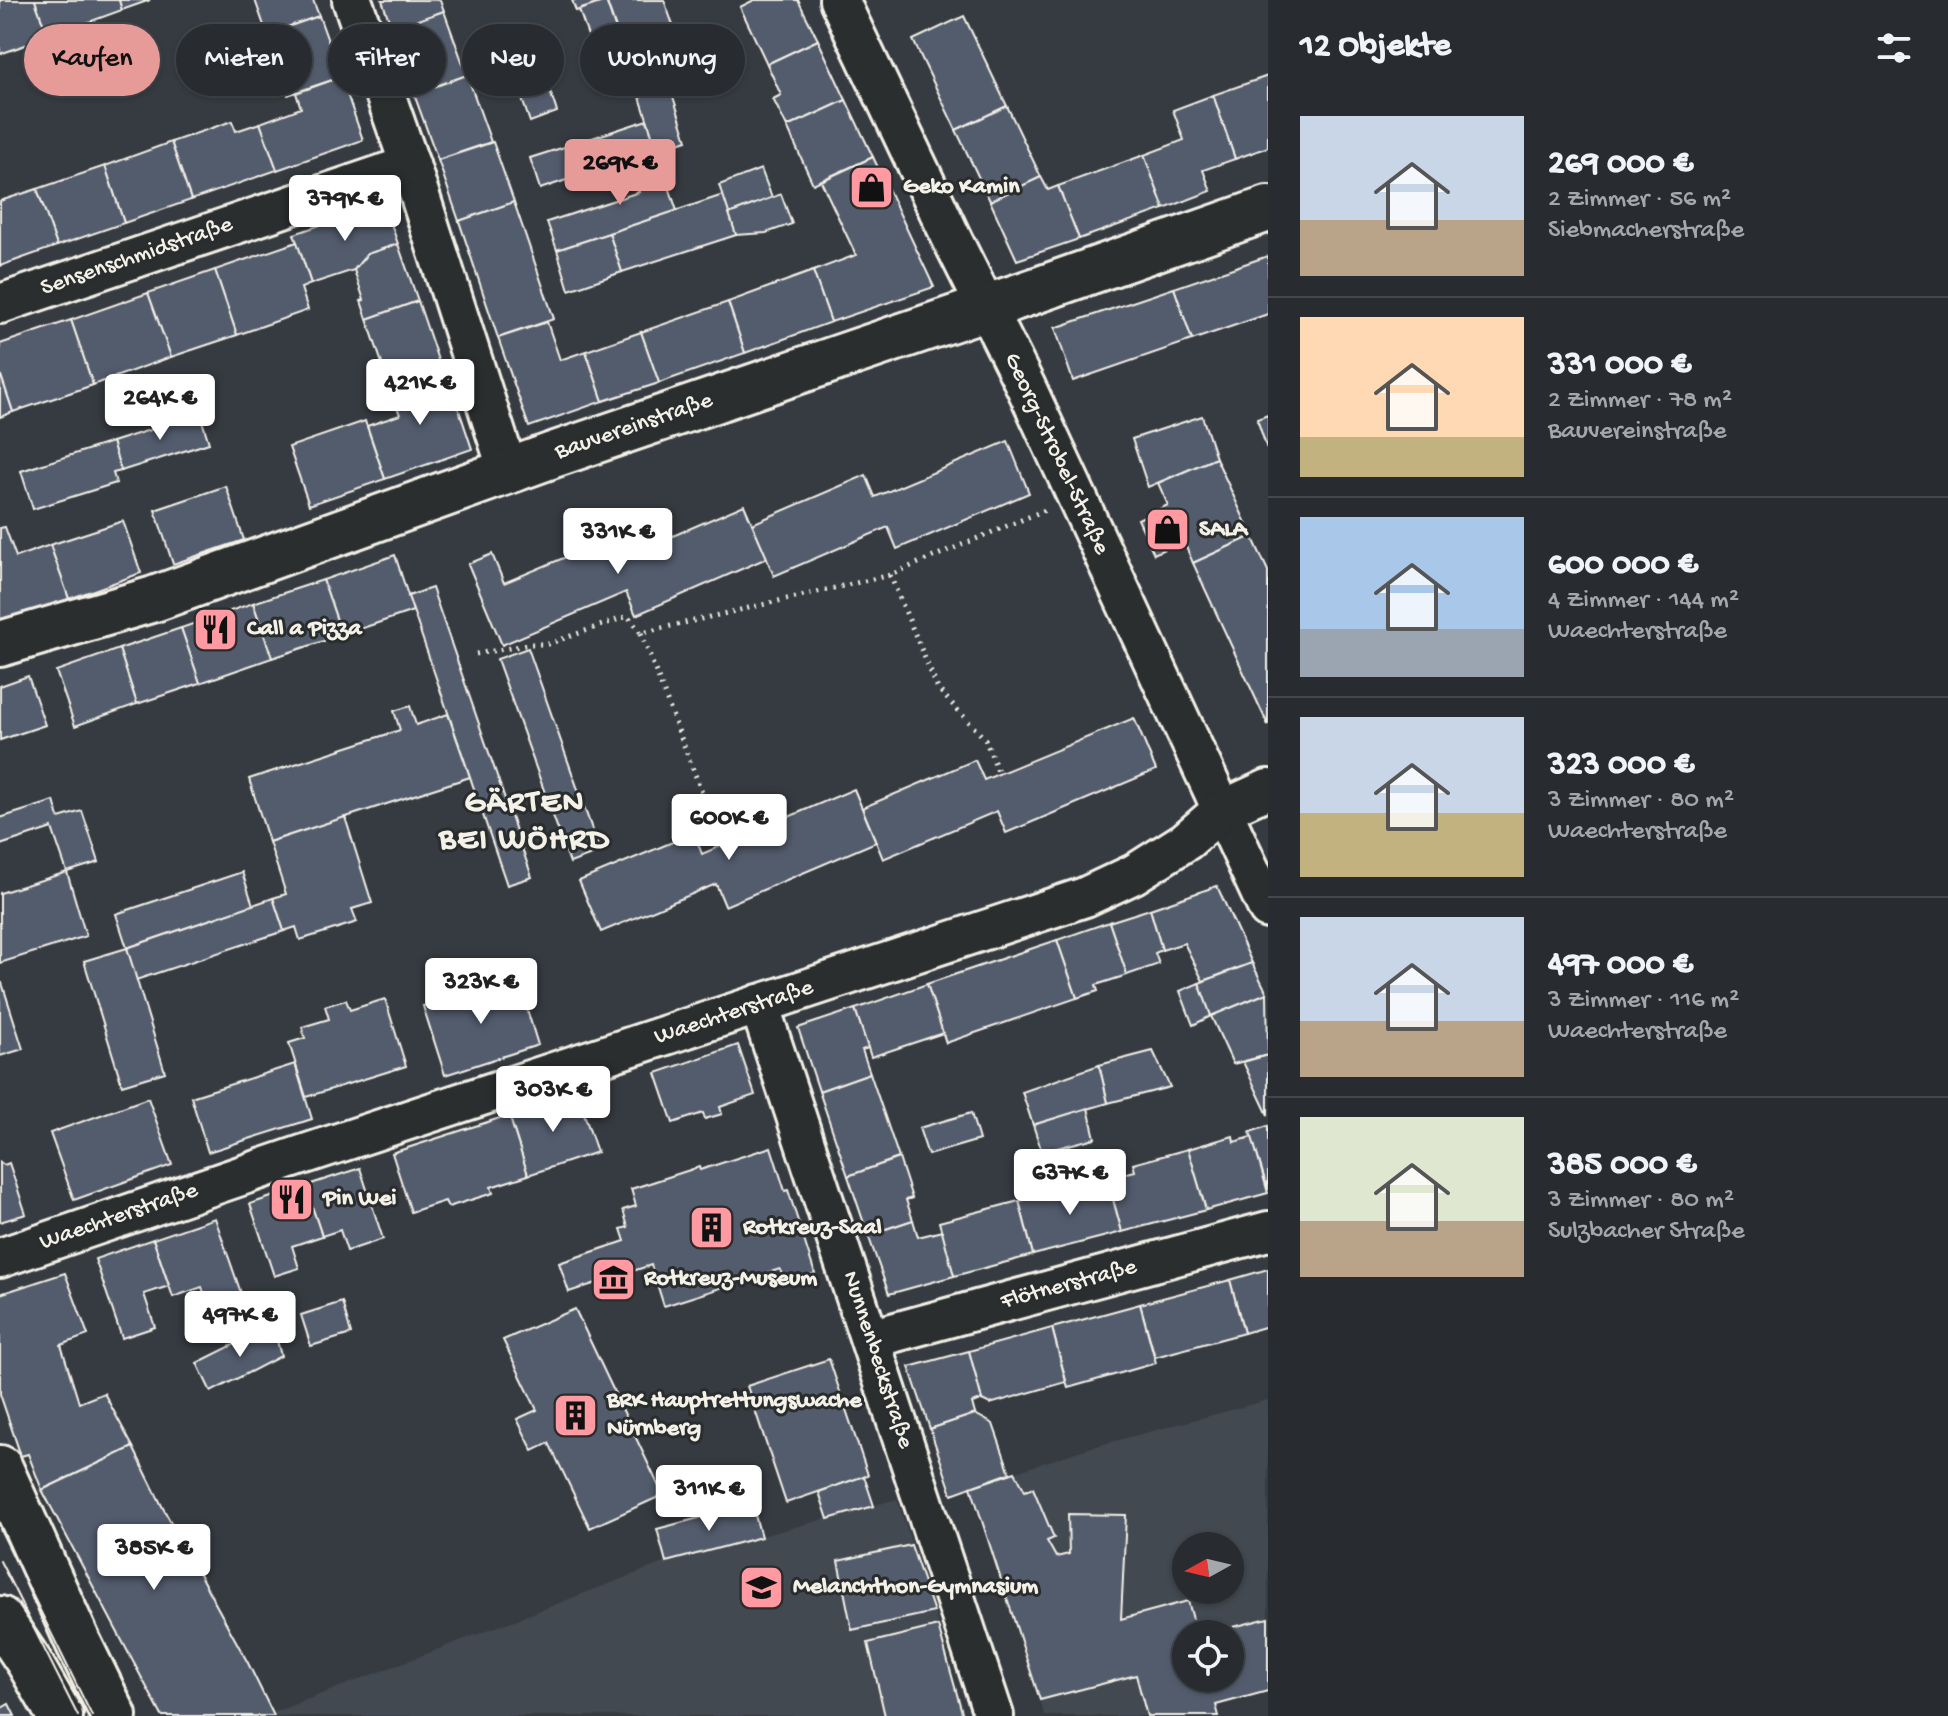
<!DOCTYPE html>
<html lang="de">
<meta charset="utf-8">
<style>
body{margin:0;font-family:"Gochi Hand",sans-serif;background:#34383d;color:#f1f3f6;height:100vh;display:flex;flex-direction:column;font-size:30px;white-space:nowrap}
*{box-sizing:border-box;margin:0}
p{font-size:26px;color:#a5a7ab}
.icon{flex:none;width:44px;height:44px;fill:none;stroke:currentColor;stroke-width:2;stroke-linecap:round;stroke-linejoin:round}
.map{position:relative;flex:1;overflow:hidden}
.side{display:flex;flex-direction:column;background:#282c31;width:680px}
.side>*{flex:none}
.hud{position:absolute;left:24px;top:24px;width:760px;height:72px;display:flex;gap:16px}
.needle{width:52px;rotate:262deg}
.buttons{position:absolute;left:1172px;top:1532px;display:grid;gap:16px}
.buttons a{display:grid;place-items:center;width:72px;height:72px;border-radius:50%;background:#282c31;box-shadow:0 2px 6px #0004,0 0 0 2px #44484d;font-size:40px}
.price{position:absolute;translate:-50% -68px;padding:0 18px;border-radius:8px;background:#fff;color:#222;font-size:26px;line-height:52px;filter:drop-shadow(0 2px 4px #0008)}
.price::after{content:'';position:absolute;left:50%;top:48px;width:24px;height:18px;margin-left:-12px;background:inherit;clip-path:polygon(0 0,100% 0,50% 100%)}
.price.active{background:#e69b98;color:#111}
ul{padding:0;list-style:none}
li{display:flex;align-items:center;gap:24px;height:200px;padding:0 32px}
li+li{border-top:2px solid #44484d}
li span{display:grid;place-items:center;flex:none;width:224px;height:160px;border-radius:0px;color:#555}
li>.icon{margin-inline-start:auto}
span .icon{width:96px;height:96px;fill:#fffc;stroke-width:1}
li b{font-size:34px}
h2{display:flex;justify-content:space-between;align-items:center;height:96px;padding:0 32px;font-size:34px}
.tag{padding:0 28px;border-radius:36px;background:#282c31;box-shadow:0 2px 6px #0004,0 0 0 2px #44484d;font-size:28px;line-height:72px}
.tag.active{background:#e69b98;color:#111}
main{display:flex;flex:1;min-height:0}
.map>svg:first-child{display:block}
.built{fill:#424851;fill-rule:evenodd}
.building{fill:#525c6d;stroke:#f4f1e8;stroke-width:2}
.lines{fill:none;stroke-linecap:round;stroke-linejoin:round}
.minor-casing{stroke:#f4f1e8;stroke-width:44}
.tertiary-casing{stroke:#f4f1e8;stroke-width:50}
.secondary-casing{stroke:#f4f1e8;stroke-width:50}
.path{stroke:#f4f1e8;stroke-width:5;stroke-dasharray:2 6;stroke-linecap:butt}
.minor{stroke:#2a2d2e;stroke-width:38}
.tertiary{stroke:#2a2d2e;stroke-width:44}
.secondary{stroke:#2a2d2e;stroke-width:44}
.tram{stroke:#f4f1e8;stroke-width:2}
.labels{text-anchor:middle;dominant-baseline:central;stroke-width:6;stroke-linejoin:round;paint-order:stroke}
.poi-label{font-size:24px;font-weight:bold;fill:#f4f1e8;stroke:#2a2d2e;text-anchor:start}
.street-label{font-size:24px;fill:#f4f1e8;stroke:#2a2d2e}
.district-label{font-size:32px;font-weight:bold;letter-spacing:2px;fill:#f4f1e8;stroke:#2a2d2e}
</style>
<main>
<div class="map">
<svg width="1268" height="1716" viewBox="0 0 1268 1716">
<rect width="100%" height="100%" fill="#363b41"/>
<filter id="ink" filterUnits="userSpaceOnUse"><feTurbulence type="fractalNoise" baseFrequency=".0125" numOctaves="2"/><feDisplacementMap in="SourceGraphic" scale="16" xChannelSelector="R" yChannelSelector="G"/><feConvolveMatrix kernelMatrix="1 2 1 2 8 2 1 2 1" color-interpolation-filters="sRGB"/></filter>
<g filter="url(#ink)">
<!-- built -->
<g class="built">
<path d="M1268,1400v291l-51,14 2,11h-174l-74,-229 114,-38zM1186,1546h44v44h-44zM1186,1634h44v44h-44z"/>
<path d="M897,1499l37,113 31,104h-701l399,-153z"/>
</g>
<!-- building -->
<g class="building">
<path d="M0,0h35l13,37 -48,17z"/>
<path d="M35,0h84l3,10 -74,27z"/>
<path d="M119,0h31l-28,10z"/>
<path d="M255,0h58l6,16 -52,18z"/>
<path d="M382,0h58l4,11 -52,18z"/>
<path d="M572,0h34v1l-30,10z"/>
<path d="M606,0h58l27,75 -53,16z"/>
<path d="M754,0h44l20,40 -51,24 -27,-57z"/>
<path d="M606,1l29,84 -27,9 -29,-84z"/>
<path d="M444,11l23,64 -53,19 -22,-65z"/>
<path d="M319,16l22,61 -53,18 -21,-61z"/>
<path d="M964,16l43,90 -51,24 -43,-90z"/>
<path d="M818,40l28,60 -59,27 -14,-28 8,-4 -14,-31z"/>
<path d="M543,70l14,42 -27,10 -15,-43z"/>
<path d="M467,75l24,67 -53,18 -24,-66z"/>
<path d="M1268,76v71l-33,12 -22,-64z"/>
<path d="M341,77l22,63 -86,30 -17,-47 41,-15 -5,-15z"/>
<path d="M668,81l19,59 -30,10 -19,-59z"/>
<path d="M1213,95l22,64 -32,11 8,21 -47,18 -20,-54 40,-15 -11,-30z"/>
<path d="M846,100l27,57 -60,27 -26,-57z"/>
<path d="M1007,106l34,71 -51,24 -34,-71z"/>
<path d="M647,120l10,30 -70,23 -10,-30z"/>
<path d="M232,121l4,10 24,-8 17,47 -86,30 -20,-58z"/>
<path d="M171,142l20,58 -67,23 -19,-57z"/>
<path d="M493,142l21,60 -55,19 -21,-61z"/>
<path d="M577,143l10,30 -47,16 -10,-31z"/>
<path d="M657,150l20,61 -120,39 -10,-28 92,-30 -11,-32z"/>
<path d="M1144,155l20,54 -85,30 -21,-53z"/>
<path d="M873,157l61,130 -103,35 -18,-51 43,-16 -35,-74z"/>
<path d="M105,166l19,57 -67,23 -20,-57z"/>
<path d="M761,169l11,29 -43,16 -10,-29z"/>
<path d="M1041,177l7,13 10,-4 21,53 -62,21 -27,-59z"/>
<path d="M37,189l20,57 -57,20v-65z"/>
<path d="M781,194l11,30 -26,9 -30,2 -7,-21z"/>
<path d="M723,195l13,40 -114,37 -13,-39z"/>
<path d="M514,202l40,117 -56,19 -39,-117z"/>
<path d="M384,203l14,41 -31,10 -13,16 -43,14 -17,-50z"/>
<path d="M609,233l13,39 -53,18 -12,-40z"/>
<path d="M297,242l14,42 -10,4 7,22 -71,25 -22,-65z"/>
<path d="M398,244l20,57 -51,18 -6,-18 3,-1 -10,-30 13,-16z"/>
<path d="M1268,256v58l-76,26 -18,-52z"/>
<path d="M215,270l22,65 -66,22 -23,-64z"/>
<path d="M813,271l18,51 -86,31 -17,-51z"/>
<path d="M1174,288l18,52 -119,41 -18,-53z"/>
<path d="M148,293l23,64 -78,28 -22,-65z"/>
<path d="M418,301l24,71 -51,18 -24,-71z"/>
<path d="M728,302l17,51 -86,30 -18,-51z"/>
<path d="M71,320l22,65 -80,27 -13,-39v-29z"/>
<path d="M547,322l13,38 26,-9 17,50 -74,26 -31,-89z"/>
<path d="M641,332l18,51 -56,18 -17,-50z"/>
<path d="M446,371l26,78 -87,30 -18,-53 33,-11 -9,-25z"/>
<path d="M0,373l13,39 -13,5z"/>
<path d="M200,414l9,29 -88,28 -9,-29z"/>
<path d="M1268,415v34h-1l-10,-30z"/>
<path d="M1202,416l14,42 -68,29 -16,-48z"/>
<path d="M365,421l20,58 -76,26 -20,-58z"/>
<path d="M1008,441l21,52 -132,56 -9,-22 -114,49 -22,-52 114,-49 9,22z"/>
<path d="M112,442l9,29 -8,2 3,10 -83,26 -12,-38z"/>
<path d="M1216,458l36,78 -59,27 -10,-23 -29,14 -16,-35 30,-14 -10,-22z"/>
<path d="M226,486l18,54 -71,24 -18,-54z"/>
<path d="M744,505l23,53 -131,57 -10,-23 -124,53 -34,-81 24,-10 12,29 100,-42 9,21z"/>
<path d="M123,521l18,52 -72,26 -19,-54z"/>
<path d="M5,527l11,30 34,-12 19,54 -69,24v-95z"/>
<path d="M1252,536l16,35v154l-75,-162z"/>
<path d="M395,555l18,56 -71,24 -19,-55z"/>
<path d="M323,580l19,55 -70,23 -19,-55z"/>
<path d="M432,588l100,289 -25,8 -99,-289z"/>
<path d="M253,603l19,55 -72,25 -19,-55z"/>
<path d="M181,628l19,55 -63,21 -18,-55z"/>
<path d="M528,648l72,204 -30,11 -73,-204z"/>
<path d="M119,649l18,55 -62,22 -19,-55z"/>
<path d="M28,676l17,49 -45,15v-54z"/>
<path d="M410,706l6,19 32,-11 22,63 -201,65 -20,-63 151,-49 -6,-19z"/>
<path d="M1134,718l22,52 -150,63 -9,-22 -114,48 -21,-51 113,-48 9,20z"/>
<path d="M854,789l22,53 -151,64 -9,-22 -115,48 -22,-51 115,-48 8,21z"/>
<path d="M54,801l5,17 23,-7 17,51 -32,10 -15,-44 -52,17v-27z"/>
<path d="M345,817l27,86 -20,6 5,13 -57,18 -4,-13 -12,4 -11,-33 13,-4 -17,-52z"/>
<path d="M67,872l19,64 -86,27v-70z"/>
<path d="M242,872l11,33 -126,43 -11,-34z"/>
<path d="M1217,886l35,77 -49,18 -19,-38 -22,7 -12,-41z"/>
<path d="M273,898l11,33 -148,49 -9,-32z"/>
<path d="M1150,909l12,41 -7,3 4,11 -32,11 -18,-53z"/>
<path d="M1109,922l18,53 -31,10 2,6 -21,7 -20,-58z"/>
<path d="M1057,940l20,58 -131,45 -19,-59z"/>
<path d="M127,948l38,124 -43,13 -38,-124z"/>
<path d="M1252,963l15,30 -56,23 -12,-33z"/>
<path d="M517,977l21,68 -93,30 -22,-69z"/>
<path d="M0,983h2l21,66 -23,7z"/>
<path d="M1199,983l12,33 -18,9 -13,-34z"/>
<path d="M927,984l16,49 -72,24 -16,-48z"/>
<path d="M1267,993l1,62 -35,9 -22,-48z"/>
<path d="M385,999l21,67 -100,31 -17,-54 16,-5 -3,-11 27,-8 -4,-13 21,-6 4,10z"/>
<path d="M855,1009l13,39 -6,2 8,23 -51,18 -21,-63z"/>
<path d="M738,1045l17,50 -35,12 2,7 -17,5 -2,-6 -30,10 -17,-50z"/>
<path d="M1153,1051l17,36 -62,16 -9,-38z"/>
<path d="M1268,1055v60l-25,-53z"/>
<path d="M295,1064l17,55 -104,33 -17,-55z"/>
<path d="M1099,1065l9,38 -75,22 -11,-33z"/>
<path d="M870,1073l29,85 -51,18 -29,-85z"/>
<path d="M577,1093l20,59 -69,23 -19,-60z"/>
<path d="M148,1098l24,67 -98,35 -24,-67z"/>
<path d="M1088,1108l7,30 -53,14 -9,-27z"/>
<path d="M971,1113l8,27 -51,15 -9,-27z"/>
<path d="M509,1115l19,60 -37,12 2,6 -45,14 -3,-6 -34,11 -19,-59z"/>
<path d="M1268,1126v64l-18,-58z"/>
<path d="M1233,1136l1,6 18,-5 16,56 -62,17 -18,-61z"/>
<path d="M771,1147l14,44 3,-1 27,84 -30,10 -5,-15 -116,37 -13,-41 -82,27 -10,-29 66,-22 -4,-12 7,-2 -5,-17 13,-4 -5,-17 68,-22 1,3z"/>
<path d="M1188,1149l18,61 -84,22 -15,-54 28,-7 -2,-7z"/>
<path d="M899,1158l13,40 -6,2 7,20 -45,15 -20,-59z"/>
<path d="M0,1162l4,3 5,-2 17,51 -26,8z"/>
<path d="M360,1168l23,71 -36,12 -7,-21 -18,6 -17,-50z"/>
<path d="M1107,1178l15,54 -89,23 -14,-54z"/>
<path d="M305,1186l17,50 -30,10 7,22 -25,8 -24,-72z"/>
<path d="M1019,1201l14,54 -79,21 -15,-54z"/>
<path d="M215,1218l26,75 -33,11 -6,-17 -29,10 -20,-58z"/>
<path d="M913,1220l5,17 24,-6 12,45 -65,18 -21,-59z"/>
<path d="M153,1239l16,47 -25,8 11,33 -33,11 -27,-79z"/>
<path d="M1268,1269v57l-24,7 -14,-53z"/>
<path d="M65,1273l23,62 -27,10 18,58 25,-10 29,54 -91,43 -14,-36 -7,2 -21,-62v-100z"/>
<path d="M1230,1280l14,53 -89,24 -15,-53z"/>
<path d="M342,1302l9,32 -40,12 -10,-31z"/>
<path d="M1140,1304l16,59 -88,25 -16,-60z"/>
<path d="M575,1309l88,186 -73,33 -41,-85 -16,8 -16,-32 20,-9 -34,-70z"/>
<path d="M273,1325l8,31 -70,36 -14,-29z"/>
<path d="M1052,1328l14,54 -76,22 -8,-4 -13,-49z"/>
<path d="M969,1351l13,49 -10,3 3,11 -45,15 -21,-62z"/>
<path d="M829,1359l39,116 -82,28 -39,-117z"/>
<path d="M975,1414l18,10 17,49 -58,21 -22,-65z"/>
<path d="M133,1447l30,61 85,155 26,53h-112l-120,-226z"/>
<path d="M1015,1472l10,19 8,-3 21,50 -7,3 9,16 13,-3 -1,-40 58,1 -5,104 67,-18 9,33h-11v44h44v-44h-24l62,-16v73l-52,14 3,11h-72l-11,-41 -96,25 -69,-213z"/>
<path d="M864,1476l10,30 -46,13 -9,-27z"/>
<path d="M752,1504l9,33 -95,25 -9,-33z"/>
<path d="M911,1545l23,67 -82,18 -14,-69z"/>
<path d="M938,1626l25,90h-78l-17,-73z"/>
<path d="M9,1704l6,12h-15v-7z"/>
</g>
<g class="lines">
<defs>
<g id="minor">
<path d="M352,0l58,165 98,306"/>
<path d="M839,0l114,241 72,144 243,524"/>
<path d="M0,304l410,-139"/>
<path d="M759,1004l235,712"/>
<path d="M0,1258l302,-103 783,-258 49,-23 52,-33 36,-31 46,-21"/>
<path d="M870,1339l398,-108"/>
</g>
<path id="tertiary" d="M0,644l154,-45 399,-144 490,-167 225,-79"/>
<g id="secondary">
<path d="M0,1468l78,174 36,74"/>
<path d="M0,1619l29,43 31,54"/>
</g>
</defs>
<!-- minor casing -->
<use href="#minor" class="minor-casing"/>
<!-- tertiary casing -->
<use href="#tertiary" class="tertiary-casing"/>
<!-- secondary casing -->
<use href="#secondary" class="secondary-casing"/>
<!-- path -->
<g class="path">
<path d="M890,575l48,114 47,50 14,35"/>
<path d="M641,633l81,212"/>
<path d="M476,654l55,-10h17l80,-28 13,17 249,-58 155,-65"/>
</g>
<!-- minor -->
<use href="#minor" class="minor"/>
<!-- tertiary -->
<use href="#tertiary" class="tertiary"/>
<!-- secondary -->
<use href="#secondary" class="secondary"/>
<!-- tram -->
<g class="tram">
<path d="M0,1529l92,187"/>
<path d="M0,1561l78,155"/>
</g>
</g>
</g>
<!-- icons -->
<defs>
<symbol id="shop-square" viewBox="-11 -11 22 22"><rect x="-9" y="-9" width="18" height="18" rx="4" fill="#ff9aa2" stroke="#2a2d2e"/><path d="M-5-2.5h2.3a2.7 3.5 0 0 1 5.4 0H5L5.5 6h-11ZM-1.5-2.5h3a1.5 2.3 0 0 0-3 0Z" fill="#111"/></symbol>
<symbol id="restaurant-square" viewBox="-11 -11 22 22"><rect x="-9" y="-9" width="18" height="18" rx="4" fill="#ff9aa2" stroke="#2a2d2e"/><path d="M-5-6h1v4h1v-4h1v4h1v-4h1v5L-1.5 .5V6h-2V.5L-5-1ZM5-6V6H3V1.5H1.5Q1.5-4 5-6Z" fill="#111"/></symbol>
<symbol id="building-square" viewBox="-11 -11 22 22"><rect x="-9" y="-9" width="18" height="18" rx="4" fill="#ff9aa2" stroke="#2a2d2e"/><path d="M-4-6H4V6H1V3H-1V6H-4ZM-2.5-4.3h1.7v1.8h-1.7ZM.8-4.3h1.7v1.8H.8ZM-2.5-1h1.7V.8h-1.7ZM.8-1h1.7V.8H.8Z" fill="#111"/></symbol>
<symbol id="museum-square" viewBox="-11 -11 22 22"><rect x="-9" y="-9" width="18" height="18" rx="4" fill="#ff9aa2" stroke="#2a2d2e"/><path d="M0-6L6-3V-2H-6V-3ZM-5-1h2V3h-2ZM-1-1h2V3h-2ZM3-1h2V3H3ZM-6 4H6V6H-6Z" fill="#111"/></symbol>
<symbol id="school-square" viewBox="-11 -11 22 22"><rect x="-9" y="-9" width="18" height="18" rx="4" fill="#ff9aa2" stroke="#2a2d2e"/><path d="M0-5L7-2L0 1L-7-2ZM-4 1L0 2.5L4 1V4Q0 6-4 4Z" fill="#111"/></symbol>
</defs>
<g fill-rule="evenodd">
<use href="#shop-square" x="846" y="162" width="51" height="51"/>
<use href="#shop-square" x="1142" y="504" width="51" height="51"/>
<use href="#restaurant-square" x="190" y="604" width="51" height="51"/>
<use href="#restaurant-square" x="266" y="1174" width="51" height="51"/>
<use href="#building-square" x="686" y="1202" width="51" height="51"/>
<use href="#museum-square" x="588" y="1254" width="51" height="51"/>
<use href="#building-square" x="550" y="1390" width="51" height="51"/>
<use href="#school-square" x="736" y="1562" width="51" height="51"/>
</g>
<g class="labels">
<!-- poi labels -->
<g class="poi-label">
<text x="903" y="187">Geko Kamin</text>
<text x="1199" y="530">SALA</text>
<text x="247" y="629">Call a Pizza</text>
<text x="323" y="1199">Pin Wei</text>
<text x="743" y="1228">Rotkreuz-Saal</text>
<text x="644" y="1279">Rotkreuz-Museum</text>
<text x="607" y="1401">BRK Hauptrettungswache<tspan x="607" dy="28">Nürnberg</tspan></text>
<text x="793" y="1587">Melanchthon-Gymnasium</text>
</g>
<!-- street labels -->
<g class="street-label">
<text transform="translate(137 257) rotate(-19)">Sensenschmidstraße</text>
<text transform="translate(634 427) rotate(-19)">Bauvereinstraße</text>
<text transform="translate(1056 454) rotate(65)">Georg-Strobel-Straße</text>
<text transform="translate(734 1013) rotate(-18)">Waechterstraße</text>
<text transform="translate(119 1217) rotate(-19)">Waechterstraße</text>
<text transform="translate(1069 1285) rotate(-15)">Flötnerstraße</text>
<text transform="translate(877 1360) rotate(72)">Nunnenbeckstraße</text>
</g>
<!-- district labels -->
<g class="district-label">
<text x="525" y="804">GÄRTEN<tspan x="525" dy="37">BEI WÖHRD</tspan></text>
</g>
</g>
</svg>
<div class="buttons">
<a><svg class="needle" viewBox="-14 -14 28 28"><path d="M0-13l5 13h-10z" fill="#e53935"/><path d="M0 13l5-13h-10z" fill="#a5a7ab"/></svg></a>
<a><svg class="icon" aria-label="locate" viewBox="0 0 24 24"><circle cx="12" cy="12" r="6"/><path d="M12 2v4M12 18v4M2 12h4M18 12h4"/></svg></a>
</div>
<b class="price active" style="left:620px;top:207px">269K €</b>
<b class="price" style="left:345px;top:243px">379K €</b>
<b class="price" style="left:420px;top:427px">421K €</b>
<b class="price" style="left:160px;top:442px">264K €</b>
<b class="price" style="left:618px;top:576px">331K €</b>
<b class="price" style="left:729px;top:862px">600K €</b>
<b class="price" style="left:481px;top:1026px">323K €</b>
<b class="price" style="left:553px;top:1134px">303K €</b>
<b class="price" style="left:1070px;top:1217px">637K €</b>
<b class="price" style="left:240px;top:1359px">497K €</b>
<b class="price" style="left:709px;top:1533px">311K €</b>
<b class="price" style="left:154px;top:1592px">385K €</b>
<div class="hud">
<a class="tag active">Kaufen</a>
<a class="tag">Mieten</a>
<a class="tag">Filter</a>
<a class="tag">Neu</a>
<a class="tag">Wohnung</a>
</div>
</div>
<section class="side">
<h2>12 Objekte<svg class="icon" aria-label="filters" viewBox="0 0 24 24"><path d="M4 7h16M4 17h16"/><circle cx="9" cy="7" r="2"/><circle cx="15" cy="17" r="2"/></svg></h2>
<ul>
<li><span style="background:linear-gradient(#c9d6e8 65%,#b9a48a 0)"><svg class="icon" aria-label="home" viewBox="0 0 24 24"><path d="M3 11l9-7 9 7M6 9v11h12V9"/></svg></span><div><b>269 000 €</b><p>2 Zimmer · 56 m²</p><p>Siebmacherstraße</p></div></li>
<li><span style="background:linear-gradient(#ffd9b3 75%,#c2b280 0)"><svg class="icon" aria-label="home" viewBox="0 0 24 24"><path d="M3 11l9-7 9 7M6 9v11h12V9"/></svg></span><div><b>331 000 €</b><p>2 Zimmer · 78 m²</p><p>Bauvereinstraße</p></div></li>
<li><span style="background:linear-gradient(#a9c7e8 70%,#9aa5b1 0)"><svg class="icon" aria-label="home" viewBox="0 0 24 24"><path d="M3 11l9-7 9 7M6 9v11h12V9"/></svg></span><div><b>600 000 €</b><p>4 Zimmer · 144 m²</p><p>Waechterstraße</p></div></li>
<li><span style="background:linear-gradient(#c9d6e8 60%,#c2b280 0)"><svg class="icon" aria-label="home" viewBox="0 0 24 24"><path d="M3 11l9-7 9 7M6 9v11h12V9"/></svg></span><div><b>323 000 €</b><p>3 Zimmer · 80 m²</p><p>Waechterstraße</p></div></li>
<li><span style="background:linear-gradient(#c9d6e8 65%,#b9a48a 0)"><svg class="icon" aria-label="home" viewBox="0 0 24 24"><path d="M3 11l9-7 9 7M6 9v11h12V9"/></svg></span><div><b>497 000 €</b><p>3 Zimmer · 116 m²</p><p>Waechterstraße</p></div></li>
<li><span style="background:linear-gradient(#dfe7d0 65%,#b9a48a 0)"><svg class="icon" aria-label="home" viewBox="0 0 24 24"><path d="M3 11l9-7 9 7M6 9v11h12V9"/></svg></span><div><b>385 000 €</b><p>3 Zimmer · 80 m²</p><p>Sulzbacher Straße</p></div></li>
</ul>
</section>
</main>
